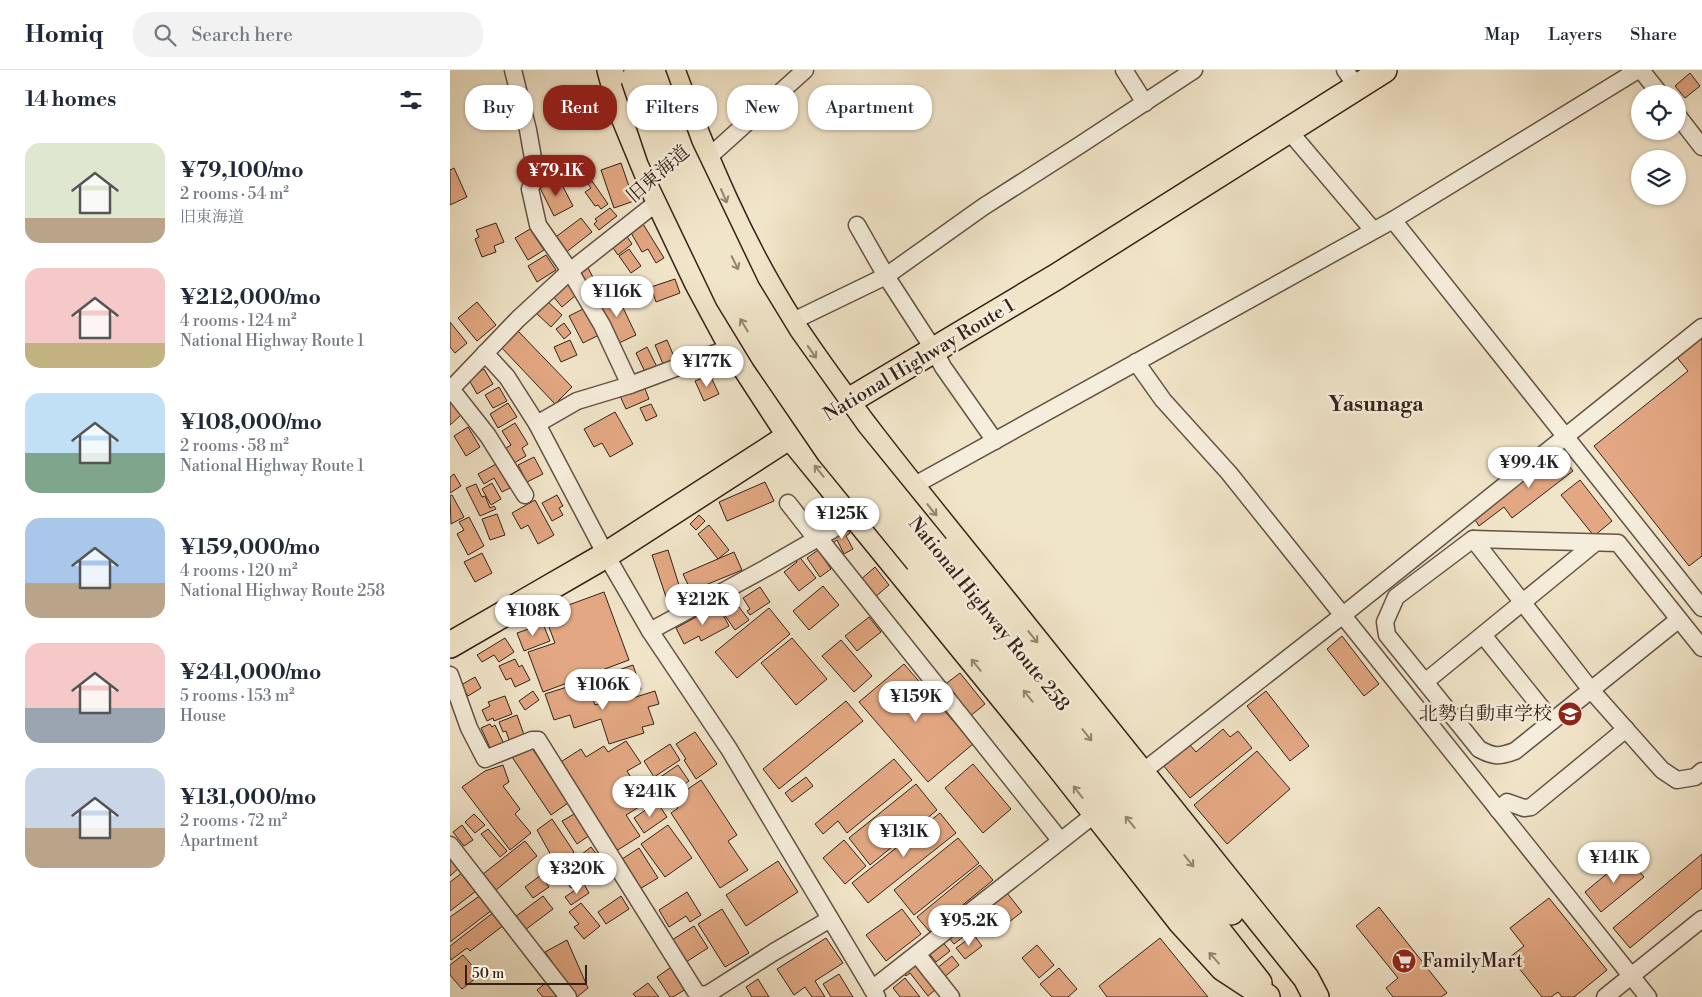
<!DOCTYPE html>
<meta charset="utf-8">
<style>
body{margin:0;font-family:"Libre Bodoni","Noto Serif JP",serif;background:#f2f2f3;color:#1f2937;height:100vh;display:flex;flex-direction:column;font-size:19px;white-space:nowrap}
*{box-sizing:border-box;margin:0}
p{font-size:16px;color:#747a83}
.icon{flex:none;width:28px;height:28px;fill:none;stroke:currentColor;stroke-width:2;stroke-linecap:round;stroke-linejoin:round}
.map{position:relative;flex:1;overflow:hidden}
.drawer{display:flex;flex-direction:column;background:#fff;width:450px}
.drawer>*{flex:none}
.banner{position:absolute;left:15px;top:15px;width:475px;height:45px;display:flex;gap:10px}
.fabs{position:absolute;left:1181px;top:15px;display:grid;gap:10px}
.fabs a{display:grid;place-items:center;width:55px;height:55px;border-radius:50%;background:#fff;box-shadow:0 1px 4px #0004;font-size:25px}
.scale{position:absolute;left:15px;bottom:12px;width:122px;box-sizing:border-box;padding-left:5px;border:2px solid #342219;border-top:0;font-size:14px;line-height:18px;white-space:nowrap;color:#342219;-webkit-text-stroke:4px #f6eedc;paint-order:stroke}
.price{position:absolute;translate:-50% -42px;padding:0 11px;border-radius:18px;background:#fff;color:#222;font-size:16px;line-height:32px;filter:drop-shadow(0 1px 2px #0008)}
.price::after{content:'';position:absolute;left:50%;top:30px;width:15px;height:11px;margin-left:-8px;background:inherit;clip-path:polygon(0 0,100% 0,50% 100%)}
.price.selected{background:#8f2418;color:#fff}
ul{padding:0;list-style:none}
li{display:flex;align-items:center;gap:15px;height:125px;padding:0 25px}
li span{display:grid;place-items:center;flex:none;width:140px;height:100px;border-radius:15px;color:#555}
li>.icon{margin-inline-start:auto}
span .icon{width:60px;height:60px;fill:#fffc;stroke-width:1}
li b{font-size:21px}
h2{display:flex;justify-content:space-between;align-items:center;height:60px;padding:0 25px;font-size:21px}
.tag{padding:0 18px;border-radius:20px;background:#fff;box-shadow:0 1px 4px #0004;font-size:18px;line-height:45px}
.tag.selected{background:#8f2418;color:#fff}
header{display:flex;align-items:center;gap:30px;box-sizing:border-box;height:70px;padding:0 25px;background:#fff;border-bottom:1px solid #e0e1e3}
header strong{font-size:24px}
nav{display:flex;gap:28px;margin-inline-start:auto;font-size:18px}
.search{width:350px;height:45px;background:#f2f2f3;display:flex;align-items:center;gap:12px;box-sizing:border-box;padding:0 18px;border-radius:20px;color:#747a83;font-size:19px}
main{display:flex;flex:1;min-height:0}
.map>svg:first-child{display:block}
.building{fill:#e3a883;stroke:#342219}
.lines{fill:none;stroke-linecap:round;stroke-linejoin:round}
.minor-casing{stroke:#635345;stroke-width:19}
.highway-casing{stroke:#342219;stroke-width:28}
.minor{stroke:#f6eedc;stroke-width:16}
.highway{stroke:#f1e5c9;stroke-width:25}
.highway-bridge-casing{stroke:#342219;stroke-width:28;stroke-linecap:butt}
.highway-bridge{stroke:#f1e5c9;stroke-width:25}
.oneway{stroke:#928471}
.labels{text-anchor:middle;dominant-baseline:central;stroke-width:5;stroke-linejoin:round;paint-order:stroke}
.street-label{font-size:19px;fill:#342219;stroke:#f6eedc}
.poi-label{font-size:19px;fill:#342219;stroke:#f6eedc;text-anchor:end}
.quarter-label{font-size:21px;font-weight:bold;fill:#342219;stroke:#f6eedc}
</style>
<header>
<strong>Homiq</strong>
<div class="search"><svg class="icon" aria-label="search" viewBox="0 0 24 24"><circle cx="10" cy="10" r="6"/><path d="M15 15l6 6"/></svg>Search here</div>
<nav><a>Map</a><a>Layers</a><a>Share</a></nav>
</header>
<main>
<section class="drawer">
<h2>14 homes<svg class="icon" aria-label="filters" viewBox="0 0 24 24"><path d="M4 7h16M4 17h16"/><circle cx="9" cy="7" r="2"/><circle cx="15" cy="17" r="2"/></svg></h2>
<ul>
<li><span style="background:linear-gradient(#dfe7d0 75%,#b9a48a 0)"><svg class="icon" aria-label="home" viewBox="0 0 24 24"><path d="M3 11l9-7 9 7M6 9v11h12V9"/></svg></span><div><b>¥79,100/mo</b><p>2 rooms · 54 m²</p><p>旧東海道</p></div></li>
<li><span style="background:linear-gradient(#f6c9c9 75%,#c2b280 0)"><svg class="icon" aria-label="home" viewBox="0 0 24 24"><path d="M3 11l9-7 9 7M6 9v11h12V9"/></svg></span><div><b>¥212,000/mo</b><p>4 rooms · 124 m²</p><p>National Highway Route 1</p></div></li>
<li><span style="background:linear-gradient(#bfe0f5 60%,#7fa58c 0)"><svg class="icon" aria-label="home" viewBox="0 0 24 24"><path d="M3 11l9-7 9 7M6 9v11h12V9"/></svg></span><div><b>¥108,000/mo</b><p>2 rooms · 58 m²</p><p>National Highway Route 1</p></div></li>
<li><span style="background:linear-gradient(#a9c7e8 65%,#b9a48a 0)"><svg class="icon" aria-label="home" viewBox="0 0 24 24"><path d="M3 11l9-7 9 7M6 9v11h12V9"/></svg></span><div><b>¥159,000/mo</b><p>4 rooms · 120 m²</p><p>National Highway Route 258</p></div></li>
<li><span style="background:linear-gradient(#f6c9c9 65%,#9aa5b1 0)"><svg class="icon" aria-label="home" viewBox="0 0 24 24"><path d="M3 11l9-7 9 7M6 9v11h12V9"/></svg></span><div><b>¥241,000/mo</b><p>5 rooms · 153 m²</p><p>House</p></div></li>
<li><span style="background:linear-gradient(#c9d6e8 60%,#b9a48a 0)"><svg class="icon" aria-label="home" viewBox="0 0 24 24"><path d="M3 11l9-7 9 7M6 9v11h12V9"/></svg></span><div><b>¥131,000/mo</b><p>2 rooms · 72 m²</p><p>Apartment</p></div></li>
</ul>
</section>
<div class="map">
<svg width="1252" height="927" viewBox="0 0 1252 927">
<rect width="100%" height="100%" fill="#f1e5c9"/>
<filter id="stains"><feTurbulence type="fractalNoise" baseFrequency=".004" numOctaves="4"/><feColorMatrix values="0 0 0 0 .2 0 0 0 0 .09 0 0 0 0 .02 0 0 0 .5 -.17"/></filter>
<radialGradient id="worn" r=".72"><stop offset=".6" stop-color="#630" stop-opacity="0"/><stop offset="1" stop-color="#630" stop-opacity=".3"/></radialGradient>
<!-- building -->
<g class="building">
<path d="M1240,3l10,13 -15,12 -10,-12z"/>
<path d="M171,93l13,38 -20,7 -13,-38z"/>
<path d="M4,98l13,29 -17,8v-35z"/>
<path d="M109,109l14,27 -19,10 -14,-28z"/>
<path d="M142,111l16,23 -7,5 -3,-4 -3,1 -10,-14 6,-4 -3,-4z"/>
<path d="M160,138l7,8 -18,14 -5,-6 3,-3 -2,-2z"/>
<path d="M131,148l11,14 -27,21 -12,-14z"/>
<path d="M46,153l8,19 -10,4 2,6 -14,5 -7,-18 4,-2 -3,-7z"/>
<path d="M193,154l21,34 -8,5 -8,-14 -6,3 -12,-21z"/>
<path d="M80,159l14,21 -16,10 -13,-22z"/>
<path d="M176,165l6,9 -14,11 -7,-10z"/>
<path d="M179,179l12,17 -10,7 -12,-17z"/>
<path d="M96,185l10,15 -19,12 -9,-16z"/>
<path d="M138,198l15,28 -11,6 -16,-27z"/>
<path d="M225,209l5,14 -24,9 -5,-15z"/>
<path d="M116,213l10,12 -14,12 -10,-12z"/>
<path d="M166,223l20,42 -17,8 -12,-27 -5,3 -4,-9 4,-2 -3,-7z"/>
<path d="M96,230l16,15 -11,12 -16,-15z"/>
<path d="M27,232l19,23 -19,16 -19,-23z"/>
<path d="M135,238l14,27 -16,8 -14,-27z"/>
<path d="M0,252l17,21 -12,10 -5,-6z"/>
<path d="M114,253l7,10 -7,6 -8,-10z"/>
<path d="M68,261l54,56 -17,17 -54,-57z"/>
<path d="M1252,264v222l-13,10 -95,-120 94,-75 -13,-16z"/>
<path d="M120,270l7,15 -16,7 -7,-15z"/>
<path d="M217,270l8,19 -12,5 -8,-19z"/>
<path d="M197,277l10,20 -12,5 -9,-19z"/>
<path d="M34,299l9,15 -16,10 -9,-16z"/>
<path d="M260,305l9,19 -15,7 -9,-20z"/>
<path d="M194,316l5,13 -23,10 -6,-13z"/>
<path d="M49,317l8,14 -14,7 -8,-13z"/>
<path d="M1,333l10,12 -11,10v-21z"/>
<path d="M58,333l9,14 -19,11 -8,-14z"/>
<path d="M201,334l6,12 -11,5 -6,-13z"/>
<path d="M165,342l18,32 -23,13 -8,-14 -8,4 -10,-18z"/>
<path d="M65,353l13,21 -6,4 4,8 -17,10 -8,-15 10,-6 -9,-14z"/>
<path d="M18,357l12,20 -14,9 -12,-20z"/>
<path d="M1109,383l14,18 -61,47 -8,-11 -25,19 -5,-8z"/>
<path d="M84,387l9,17 -16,8 -9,-17z"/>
<path d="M46,394l14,24 -8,4 -8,-14 -10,6 -6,-10z"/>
<path d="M4,404l7,12 -11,7v-16z"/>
<path d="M1130,410l32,41 -18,15 -33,-41z"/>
<path d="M315,412l9,19 -47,20 -8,-19z"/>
<path d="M42,413l9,16 -10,6 -9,-16z"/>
<path d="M26,414l6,13 3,-1 5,12 4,-2 2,3 -16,7 -14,-28z"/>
<path d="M2,425l12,22 -13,7 -1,-28z"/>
<path d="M107,425l6,11 -4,2 4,7 -11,6 -10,-18z"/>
<path d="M85,430l19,35 -16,9 -10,-19 -7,4 -9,-16z"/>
<path d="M47,444l8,21 -15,5 -8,-21z"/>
<path d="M249,445l6,6 -9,9 -6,-6z"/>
<path d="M19,447l15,29 -16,9 -11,-21 7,-4 -5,-8z"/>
<path d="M259,455l20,25 -11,9 -20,-25z"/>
<path d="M396,457l4,6 -4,3 7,13 -9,5 -7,-14 -4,3 -4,-7z"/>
<path d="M218,480l15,48 -15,5 -16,-48z"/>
<path d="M368,480l13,19 -11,8 -13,-19z"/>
<path d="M284,482l8,18 -51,21 -8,-17z"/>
<path d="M32,483l10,20 -17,9 -11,-20z"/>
<path d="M348,485l18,23 -17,13 -15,-19 13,-10 -3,-4z"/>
<path d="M425,497l14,18 -15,13 -15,-17z"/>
<path d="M373,516l16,19 -30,25 -16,-19z"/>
<path d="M310,517l10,15 -20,13 -3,-4 3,-2 -7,-11z"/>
<path d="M154,522l25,68 -86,32 -15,-40 27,-9 -11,-29z"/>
<path d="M284,526l4,6 -12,9 3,3 10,-7 10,13 -14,10 -16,-23z"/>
<path d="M268,535l11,21 -28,15 -2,-5 -15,8 -8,-16z"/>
<path d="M319,538l21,26 -53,44 -22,-26z"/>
<path d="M419,547l12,15 -24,19 -12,-15z"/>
<path d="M93,554l7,17 -26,10 -7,-18z"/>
<path d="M892,566l37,48 -15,12 -37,-47z"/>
<path d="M55,568l9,14 -15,10 -5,-7 -12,7 -5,-7z"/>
<path d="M342,568l35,41 -31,26 -35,-42z"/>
<path d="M391,570l31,36 -18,16 -32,-36z"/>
<path d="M65,589l4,8 3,-2 8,15 -15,7 -4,-9 -5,2 -7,-14z"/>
<path d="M454,594l69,80 -45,38 -69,-80z"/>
<path d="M183,595l8,24 -14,5 -1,-4 -29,10 -7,-20z"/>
<path d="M510,603l25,31 -16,13 -26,-31z"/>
<path d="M25,607l6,11 -13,8 -7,-11z"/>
<path d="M136,611l9,24 29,-9 2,4 29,-9 4,13 -11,3 6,17 -12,3 2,6 -35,11 -8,-25 -27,9 -4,-13 -16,5 -9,-26z"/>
<path d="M83,621l6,9 -14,10 -6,-9z"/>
<path d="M816,621l43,55 -19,15 -43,-55z"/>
<path d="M55,626l7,18 -18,7 -1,-3 -6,3 -5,-11 8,-4 -2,-4z"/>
<path d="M396,631l17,20 -84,68 -16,-20z"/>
<path d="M67,645l7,20 -15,5 -3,-9 -3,1 -4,-10z"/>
<path d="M40,654l2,3 3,-2 9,19 -13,6 -10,-22z"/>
<path d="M773,659l7,8 8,-6 14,17 -62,50 -27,-33 26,-21 7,8z"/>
<path d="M245,662l22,32 -21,15 -12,-19 2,-1 -10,-15z"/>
<path d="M176,671l15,22 -14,8 11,18 10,-7 9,14 -31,19 14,21 -24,15 -57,-88 22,-14 5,8 18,-11 4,6z"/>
<path d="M220,674l10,16 -26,17 -10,-16z"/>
<path d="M80,675l38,58 -17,12 -39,-58z"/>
<path d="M807,681l33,38 -63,55 -33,-39z"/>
<path d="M444,689l18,21 -65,53 -9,-12 -15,13 -8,-10z"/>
<path d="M523,694l38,45 -28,24 -38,-45z"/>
<path d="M53,695l6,17 -6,4 17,23 -5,5 16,19 -21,17 -48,-63 23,-16z"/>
<path d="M228,695l11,16 -25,17 -11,-16z"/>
<path d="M356,707l7,9 -21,16 -7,-9z"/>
<path d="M251,710l36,55 -9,6 20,29 -28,18 -49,-75 7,-5 -6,-8z"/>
<path d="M466,714l21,26 -67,55 -21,-27z"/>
<path d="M207,732l10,15 -23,16 -10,-15z"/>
<path d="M126,743l14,22 -13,9 -15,-23z"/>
<path d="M490,743l16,20 -88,70 -16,-20z"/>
<path d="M24,744l11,11 -10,8 -10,-11z"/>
<path d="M102,749l22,33 -17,14 -20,-36z"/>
<path d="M12,755l11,15 -9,6 -11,-14z"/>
<path d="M218,755l24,33 -27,19 -24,-33z"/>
<path d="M38,759l19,22 -7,6 -19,-23z"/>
<path d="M508,768l21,25 -65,52 -20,-25z"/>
<path d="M394,770l22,26 -21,18 -22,-26z"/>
<path d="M75,771l12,15 -41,34 -13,-16z"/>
<path d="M141,777l13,17 -33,24 -12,-16z"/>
<path d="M189,778l19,30 -20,12 -19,-29z"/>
<path d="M1252,784v34l-72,60 -17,-20z"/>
<path d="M0,785l10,12 -10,9z"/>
<path d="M1177,787l17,20 -43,35 -16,-20z"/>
<path d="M328,791l20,31 -52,34 -20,-31z"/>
<path d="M530,795l13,15 -63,52 -13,-15z"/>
<path d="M12,803l14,18 -26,20v-29z"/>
<path d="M91,805l8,12 -16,11 -8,-11z"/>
<path d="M134,814l5,9 -18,12 -6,-8z"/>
<path d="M237,822l14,23 -11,7 -4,-6 -17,11 -10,-17z"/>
<path d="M557,823l15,19 -17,13 -15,-19z"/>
<path d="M31,825l11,15 -42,32v-25z"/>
<path d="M93,826l10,13 -28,21 -10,-13z"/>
<path d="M171,826l8,13 -23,15 -8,-12z"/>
<path d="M1099,828l58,72 -33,27h-12l-4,-5 -7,5h-9l-32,-40 14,-11 -14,-18z"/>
<path d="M131,833l19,23 -16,13 -10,-12 5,-3 -10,-12z"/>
<path d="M929,837l68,86 -6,4h-48l-7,-9 12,-10 -42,-52z"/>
<path d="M272,839l27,44 -24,14 -27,-43z"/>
<path d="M452,839l19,25 -35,27 -20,-26z"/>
<path d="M44,842l10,13 -34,26 -3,-3 -16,12 -1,-2v-12z"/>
<path d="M512,850l9,11 -17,13 -9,-11z"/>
<path d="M244,856l14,22 -22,14 -14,-22z"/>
<path d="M524,865l8,11 -17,13 -9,-11z"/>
<path d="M376,868l17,25 -28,18 10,16h-13l-7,-10 -11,8 -17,-26z"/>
<path d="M710,868l48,59h-101l-8,-11z"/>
<path d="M117,870l21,48 -11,9 -32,-45z"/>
<path d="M491,870l9,11 -14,11 -9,-11z"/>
<path d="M587,875l17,20 -15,13 -17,-20z"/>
<path d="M13,885l17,20 -18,14 -12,-14v-10z"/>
<path d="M502,886l7,9 -16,13 -7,-9z"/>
<path d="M224,895l15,22 -16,10h-3l-13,-20z"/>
<path d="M465,895l20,25 -7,6 -18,-23 -4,3 -5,-6z"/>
<path d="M609,898l18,21 -9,8h-16l-12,-13z"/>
<path d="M389,904l14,23h-22l-8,-13z"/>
<path d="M455,908l15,19h-20l-7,-9z"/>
<path d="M308,909l11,18h-17l-6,-10z"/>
<path d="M97,912l13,15h-17l-6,-7z"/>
<path d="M198,913l11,14h-23l-3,-3z"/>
</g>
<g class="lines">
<defs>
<g id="minor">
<path d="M63,0l15,60 8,45 -6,14 8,36 32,46 32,54 28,60"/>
<path d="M674,0l21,33"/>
<path d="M895,0l12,17"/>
<path d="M1191,0l19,24"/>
<path d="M1228,46l24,31"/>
<path d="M839,61l84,99"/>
<path d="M250,95l105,-95"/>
<path d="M943,150l309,388"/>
<path d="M407,155l29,51 48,74 9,17 52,74"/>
<path d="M341,252l95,-46 97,-69 97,-62 114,-75"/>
<path d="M35,283l22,24 30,47 69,131 44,76 79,118 148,248"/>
<path d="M686,292l27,38 66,73 419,524"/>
<path d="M1,319l37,47 37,59"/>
<path d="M0,320l68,-71 52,-48 95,-75"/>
<path d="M87,354l40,-23 53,-16 102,-38"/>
<path d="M463,416l480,-266 245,-150"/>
<path d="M338,433l29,37"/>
<path d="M369,468l241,302"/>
<path d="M1023,469l118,151 71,80 15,10 18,-3 7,-6"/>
<path d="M1228,550l-163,131c-16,6 -21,6 -36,-2l-92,-114 -2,-13 11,-25 77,-58 145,4 84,105"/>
<path d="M200,561l116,-63 90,-52"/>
<path d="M1033,565l69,86"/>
<path d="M0,605l19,53 16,31 47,-19h6l161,257"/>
<path d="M975,612l170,-139"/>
<path d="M691,703l202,-158 359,-288"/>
<path d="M1048,740l9,-8 17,6 7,-1 95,-78"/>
<path d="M0,775l118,152"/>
<path d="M467,884l34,43"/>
<path d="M422,919l223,-175"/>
<path d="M248,925l10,-1 66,-42 56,-33"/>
<path d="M1155,927l97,-78"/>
</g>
<g id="highway">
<path d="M160,0l11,40 38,92 38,80 35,65 58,89 263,323 128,163 42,46 44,29"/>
<path d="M222,0c32,87 69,175 119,253 67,101 146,194 221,288 98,123 196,245 294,367l10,19"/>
<path d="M486,477l295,365"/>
<path d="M468,491l269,330 72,92"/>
<path d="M0,575l156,-90 184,-119 266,-159 328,-207"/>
</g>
</defs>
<!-- minor casing -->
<use href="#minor" class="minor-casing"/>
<!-- highway casing -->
<use href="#highway" class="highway-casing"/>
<!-- minor -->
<use href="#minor" class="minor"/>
<!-- highway -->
<use href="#highway" class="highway"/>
<defs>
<g id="highway-bridge">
<path d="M203,4l27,75 67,140 33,54 69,97 87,107"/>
<path d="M184,9l26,77 68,142 36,59 65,95 89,109"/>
</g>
</defs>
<!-- highway-bridge casing -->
<use href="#highway-bridge" class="highway-bridge-casing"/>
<!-- highway-bridge -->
<use href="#highway-bridge" class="highway-bridge"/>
</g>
<!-- one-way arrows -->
<defs><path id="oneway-shaft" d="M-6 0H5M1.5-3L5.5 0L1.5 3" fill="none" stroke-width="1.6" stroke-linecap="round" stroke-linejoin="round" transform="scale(1.25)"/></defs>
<g class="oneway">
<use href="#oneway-shaft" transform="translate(274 126) rotate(66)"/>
<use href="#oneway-shaft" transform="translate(285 193) rotate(64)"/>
<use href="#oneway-shaft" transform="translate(294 255) rotate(-121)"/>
<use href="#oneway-shaft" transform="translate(362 282) rotate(55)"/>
<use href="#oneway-shaft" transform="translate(369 401) rotate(-129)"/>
<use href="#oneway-shaft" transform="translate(482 440) rotate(51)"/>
<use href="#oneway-shaft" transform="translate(583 567) rotate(51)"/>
<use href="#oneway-shaft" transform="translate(526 595) rotate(-129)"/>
<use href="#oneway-shaft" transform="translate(578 626) rotate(-129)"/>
<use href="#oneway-shaft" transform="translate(637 665) rotate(51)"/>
<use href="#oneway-shaft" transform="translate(628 722) rotate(-128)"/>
<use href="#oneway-shaft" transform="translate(680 752) rotate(-129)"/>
<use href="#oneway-shaft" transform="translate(739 791) rotate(51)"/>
<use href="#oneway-shaft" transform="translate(764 888) rotate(-132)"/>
</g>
<!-- icons -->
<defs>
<symbol id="school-disc" viewBox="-11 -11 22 22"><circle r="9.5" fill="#8f2418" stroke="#f6eedc"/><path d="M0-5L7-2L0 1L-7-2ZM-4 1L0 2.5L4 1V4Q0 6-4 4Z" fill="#fff"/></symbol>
<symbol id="supermarket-disc" viewBox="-11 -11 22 22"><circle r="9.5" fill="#8f2418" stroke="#f6eedc"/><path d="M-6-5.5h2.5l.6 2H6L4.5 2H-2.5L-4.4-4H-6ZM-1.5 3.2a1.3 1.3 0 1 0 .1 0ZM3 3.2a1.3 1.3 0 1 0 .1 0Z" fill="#fff"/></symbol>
</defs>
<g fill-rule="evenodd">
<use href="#school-disc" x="1106" y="630" width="28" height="28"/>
<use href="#supermarket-disc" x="940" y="877" width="28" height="28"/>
</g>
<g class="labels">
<!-- street labels -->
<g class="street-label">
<text transform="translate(208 104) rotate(-41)">旧東海道</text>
<text transform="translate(469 290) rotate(-31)">National Highway Route 1</text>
<text transform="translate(539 544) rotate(51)">National Highway Route 258</text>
</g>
<!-- poi labels -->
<g class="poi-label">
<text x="1102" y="644">北勢自動車学校</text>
<text x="972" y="891" text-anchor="start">FamilyMart</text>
</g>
<!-- quarter labels -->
<g class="quarter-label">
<text x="926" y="335">Yasunaga</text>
</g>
</g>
<rect width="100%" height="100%" filter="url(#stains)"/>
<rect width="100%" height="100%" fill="url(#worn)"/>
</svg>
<div class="fabs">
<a><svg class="icon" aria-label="locate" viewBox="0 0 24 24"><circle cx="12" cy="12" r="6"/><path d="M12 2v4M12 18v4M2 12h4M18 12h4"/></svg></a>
<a><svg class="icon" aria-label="layers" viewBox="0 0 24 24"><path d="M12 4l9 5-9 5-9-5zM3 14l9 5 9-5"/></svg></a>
</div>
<div class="scale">50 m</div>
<b class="price selected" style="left:106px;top:127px">¥79.1K</b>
<b class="price" style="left:167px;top:248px">¥116K</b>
<b class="price" style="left:257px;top:318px">¥177K</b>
<b class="price" style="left:1079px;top:419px">¥99.4K</b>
<b class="price" style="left:392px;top:470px">¥125K</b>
<b class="price" style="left:253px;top:556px">¥212K</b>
<b class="price" style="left:83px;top:567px">¥108K</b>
<b class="price" style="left:153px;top:641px">¥106K</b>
<b class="price" style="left:466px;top:653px">¥159K</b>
<b class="price" style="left:200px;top:748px">¥241K</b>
<b class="price" style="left:454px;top:788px">¥131K</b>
<b class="price" style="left:1164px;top:814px">¥141K</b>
<b class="price" style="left:127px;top:825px">¥320K</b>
<b class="price" style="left:519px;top:877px">¥95.2K</b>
<div class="banner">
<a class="tag">Buy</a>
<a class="tag selected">Rent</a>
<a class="tag">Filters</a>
<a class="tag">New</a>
<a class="tag">Apartment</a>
</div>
</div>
</main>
